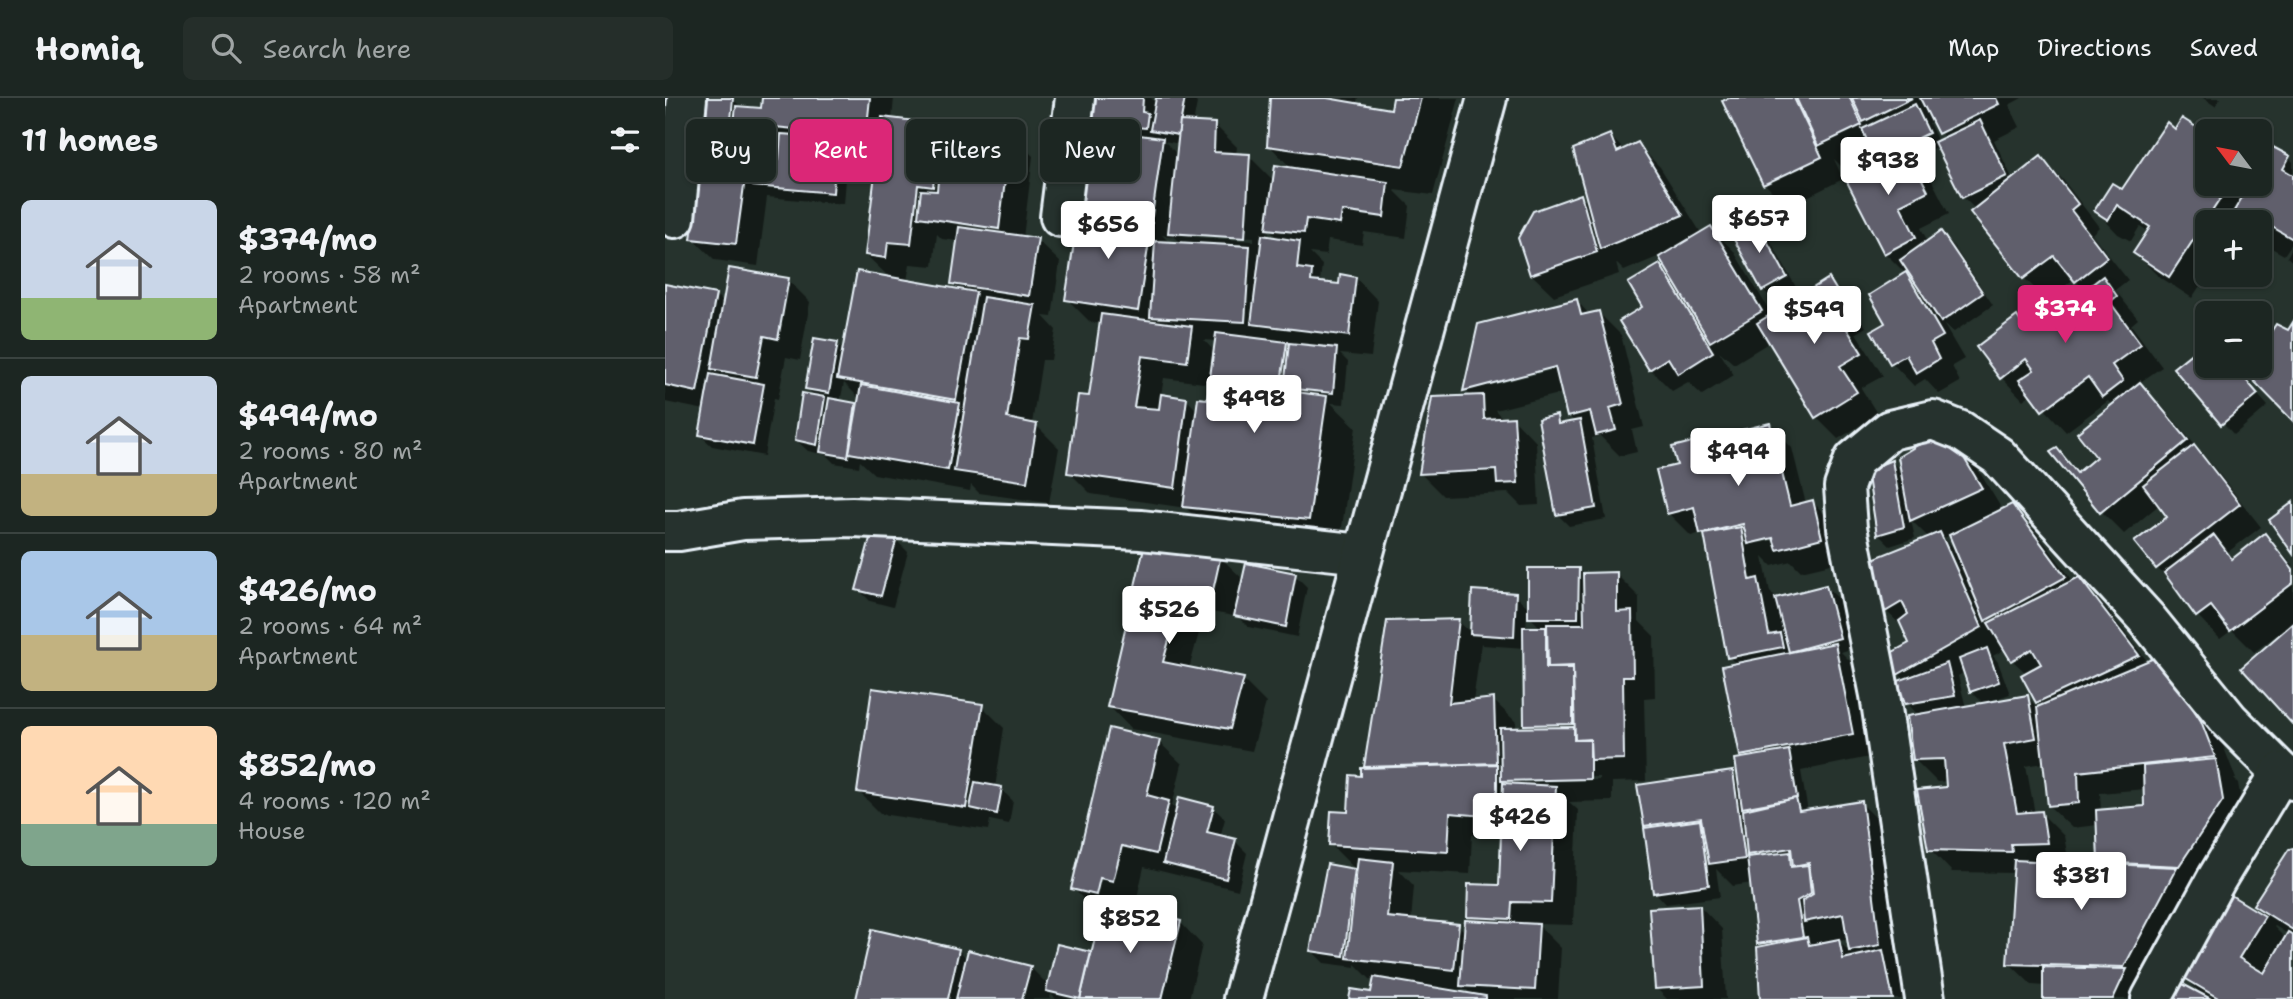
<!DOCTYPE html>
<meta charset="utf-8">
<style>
body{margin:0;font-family:"Shantell Sans",sans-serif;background:#252e2a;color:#f1f3f6;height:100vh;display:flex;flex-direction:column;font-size:26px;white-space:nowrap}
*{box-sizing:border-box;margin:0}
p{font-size:23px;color:#a0a5a5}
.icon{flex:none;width:38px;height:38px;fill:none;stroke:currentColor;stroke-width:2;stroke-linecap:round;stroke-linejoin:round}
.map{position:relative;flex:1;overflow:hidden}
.sheet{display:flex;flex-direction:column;background:#1c2622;width:665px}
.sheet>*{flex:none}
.hud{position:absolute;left:21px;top:21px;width:665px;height:63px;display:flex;gap:14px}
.needle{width:46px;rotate:302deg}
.tools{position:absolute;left:1530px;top:21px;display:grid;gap:14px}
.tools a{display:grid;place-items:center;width:77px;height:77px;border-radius:10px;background:#1c2622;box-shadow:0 2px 5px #0004,0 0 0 2px #3a4340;font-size:35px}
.price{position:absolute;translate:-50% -60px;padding:0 16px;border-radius:7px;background:#fff;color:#222;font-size:23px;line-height:46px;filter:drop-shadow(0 2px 4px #0008)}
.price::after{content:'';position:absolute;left:50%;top:42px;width:21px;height:16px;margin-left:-10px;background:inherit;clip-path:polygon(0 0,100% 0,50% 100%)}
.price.current{background:#db2777;color:#fff}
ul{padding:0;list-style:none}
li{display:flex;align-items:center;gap:21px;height:175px;padding:0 21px}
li+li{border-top:2px solid #3a4340}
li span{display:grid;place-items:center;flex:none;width:196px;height:140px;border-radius:10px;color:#555}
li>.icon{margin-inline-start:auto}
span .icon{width:84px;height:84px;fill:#fffc;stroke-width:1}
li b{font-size:30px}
h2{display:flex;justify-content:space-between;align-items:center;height:84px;padding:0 21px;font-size:30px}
.pill{padding:0 24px;border-radius:10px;background:#1c2622;box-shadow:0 2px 5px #0004,0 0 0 2px #3a4340;font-size:24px;line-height:63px}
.pill.current{background:#db2777;color:#fff}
header{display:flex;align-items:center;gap:42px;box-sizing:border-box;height:98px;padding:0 35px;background:#1c2622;border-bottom:2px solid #3a4340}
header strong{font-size:33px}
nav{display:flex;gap:38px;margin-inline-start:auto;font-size:24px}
.search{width:490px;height:63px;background:#252e2a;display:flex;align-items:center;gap:18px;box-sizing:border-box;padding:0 24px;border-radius:10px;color:#a0a5a5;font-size:26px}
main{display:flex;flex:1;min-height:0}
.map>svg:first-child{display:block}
.shadow{fill:#0007;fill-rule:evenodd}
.building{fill:#605f6c;stroke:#e8f1f8;stroke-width:2}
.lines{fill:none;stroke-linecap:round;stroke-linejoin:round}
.minor-casing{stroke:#e8f1f8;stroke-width:44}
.minor{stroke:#26332d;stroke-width:38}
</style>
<header>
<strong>Homiq</strong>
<div class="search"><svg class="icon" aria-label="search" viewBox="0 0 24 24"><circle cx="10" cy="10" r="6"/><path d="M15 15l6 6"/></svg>Search here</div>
<nav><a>Map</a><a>Directions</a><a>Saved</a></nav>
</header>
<main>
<section class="sheet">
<h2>11 homes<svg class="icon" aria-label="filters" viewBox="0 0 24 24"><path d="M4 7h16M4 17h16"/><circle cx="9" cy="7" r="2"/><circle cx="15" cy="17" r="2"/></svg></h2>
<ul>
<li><span style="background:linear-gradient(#c9d6e8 70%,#8fb573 0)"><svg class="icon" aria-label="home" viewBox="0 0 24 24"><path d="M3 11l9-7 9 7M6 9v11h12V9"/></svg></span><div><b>$374/mo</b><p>2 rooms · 58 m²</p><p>Apartment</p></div></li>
<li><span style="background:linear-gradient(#c9d6e8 70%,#c2b280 0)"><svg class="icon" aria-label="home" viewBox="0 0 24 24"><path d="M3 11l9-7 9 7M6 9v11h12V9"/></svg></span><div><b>$494/mo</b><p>2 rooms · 80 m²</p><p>Apartment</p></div></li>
<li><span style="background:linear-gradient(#a9c7e8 60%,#c2b280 0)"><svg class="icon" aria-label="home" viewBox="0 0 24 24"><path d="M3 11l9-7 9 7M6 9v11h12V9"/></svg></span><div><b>$426/mo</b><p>2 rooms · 64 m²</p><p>Apartment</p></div></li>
<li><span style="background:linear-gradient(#ffd9b3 70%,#7fa58c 0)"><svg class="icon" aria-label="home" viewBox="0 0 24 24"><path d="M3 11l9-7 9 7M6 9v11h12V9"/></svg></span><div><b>$852/mo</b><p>4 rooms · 120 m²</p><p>House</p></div></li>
</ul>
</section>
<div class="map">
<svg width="1628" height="901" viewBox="0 0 1628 901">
<rect width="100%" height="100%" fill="#26332d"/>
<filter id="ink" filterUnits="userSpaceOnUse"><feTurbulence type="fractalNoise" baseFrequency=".0143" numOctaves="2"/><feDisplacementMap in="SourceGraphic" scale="14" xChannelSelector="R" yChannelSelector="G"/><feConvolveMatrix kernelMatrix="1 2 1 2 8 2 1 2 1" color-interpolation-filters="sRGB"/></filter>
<g filter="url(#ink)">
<!-- shadow -->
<g class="shadow">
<path d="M41,0h26l10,10 20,2 2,-12h130l-2,22 48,5 4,4 66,5 23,22 -10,82 14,2 23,22 -8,55 -9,-1 13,14 -5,30h-9l-10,64 4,1 23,23 -10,55 -70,-10 -8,-8 -1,6 -96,-17 -14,-13 -1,6 -25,-4 -8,-8 -18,-4 -12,-11 19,-43 -8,-9 30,-44 7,7 46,-73 -24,-23 12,-98 -30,-3 -4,50 -77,-7 -9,69 -43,-6 -23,-22 22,-99 -10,-10zM77,31l16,16 24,2 -1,14 -17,-1 -15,-16 -8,-1zM272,136l5,5 16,2 -5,43 6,6 -52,-9 3,-17 23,2zM179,285l16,16 -1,9 -3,-3 -16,-3z"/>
<path d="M429,0h57l6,6 1,-6h34l5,5 -4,21h21l23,23 -1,8 13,1 25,25 19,-11 -24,-25 3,-47h86l-2,7 36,6 2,-13h65l-26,97 -39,-5 16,16 -4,32 -42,-6 -2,13 -34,-5 -2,15 -16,-2 12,12 -2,16 3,3 17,1 16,-7 22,23 -7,56 -31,-3 8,8 -4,42 -13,-1 25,24 -17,122 -124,-12 -29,-29 -95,-14 -22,-22 22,-74 11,-74 -12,-2 -23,-23 13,-87 -8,-8 28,-46 3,-24 -12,-12zM499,43l16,3 -1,12zM604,131l10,11 -11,-2zM528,135l61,4v4l-61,-4zM497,137l13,2 7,7 -12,-1zM539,242l13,1 -2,11zM499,280l47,6 -2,17 -11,10 -11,-11 -26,-5z"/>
<path d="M1066,0h291l-13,7 11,22 -26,13 19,40 28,-22 22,22 36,47 -7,7 36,46 -13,10 23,29 -7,6 31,42 -23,16 23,23 54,64 45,57 -33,25 7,7 30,-24 28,30v157l-8,-93 -31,23 -22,-22 -12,9 -22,-23 -22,-29 -19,-19 -20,-26 33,-25 -10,-13 -36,30 -23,-23 -44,-61 23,23 19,-16 14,-51 -5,-5 -42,31 -35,-38 -8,6 -22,-23 16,-58 7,6 39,-30 8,8 15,-12 -12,-12 -27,21 -23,-22 -52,-66 3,-3 -12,-12 -25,-51 -25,12 14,13 22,43 -28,14 7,14 13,-9 12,12 40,60 -39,27 -10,-7 20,34 -12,7 8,16 -21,12 -14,-15 -11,7 -22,-23 -19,-31 14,-8 19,-50 -21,-21 -5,-92 -6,-9 -32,15 -8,-8 9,20 -56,28 -22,-23zM1268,23l12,18 -7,3 -9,-19zM1246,176l7,11 -1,1 -10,-10z"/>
<path d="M1538,0h18l-6,8z"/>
<path d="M945,38l14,14 13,-6 23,23 41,66 9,-5 23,22 39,65 57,-35 22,22 15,25 -10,6 27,43 -22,12 17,27 -40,24 -22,-22 -46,-75 -36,22 -15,-13 15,24 -32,20 -14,-13 -16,9 -22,-22 -5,-61 15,-42 14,13 -14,-23 -36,15 -8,-8 3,11 -65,22 -23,-22 50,-78 9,9z"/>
<path d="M1624,60l4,4v80l-9,13 -25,-14v-19h-52v53l-15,23 -35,-23 -22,-22 14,-21 -9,-6 -9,15 -13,-7 -22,-23 27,-19 84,-8h52z"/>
<path d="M1089,123l12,12 31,56 -22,12 -12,-11z"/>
<path d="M1628,148v16l-6,-5z"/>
<path d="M123,182l22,22 -10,58 -14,-3 -8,42 -4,-1 -10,58 -52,-10 -12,-11 5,-25 -40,-8v-116l51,9 9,9z"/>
<path d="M912,203l13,14 9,-2 22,22 23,92 -12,3 5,22 -17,4 -20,-20 -8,2 14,81 -37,7 -12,-12 -1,-97 8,8 11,-2 -6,-7 -6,-23 -68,17 9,10 10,-1 22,23 3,63 -18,1 -13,-13 -65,3 -22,-22 51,-76 -7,-8zM898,266l1,3 -72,18v-3z"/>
<path d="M1548,268l6,8 10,-8h3l36,40 -34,29 -58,-66z"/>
<path d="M1105,327l22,23 14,56 7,-2 22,23 9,36 -43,10 -10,-10 -19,5 -9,-9 7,35 7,7 49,-12 12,11 13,51 -10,3 16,16 17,88 -73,15 7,41 53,-9 23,23 18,141 -4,1 7,7 5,24h-148l1,-51 -4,-5 -7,-60 -19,3 -17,-17 4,28 -54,7 -11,-12 -7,-63 -3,-3 87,-53 8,8 5,-21 -4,-4 -4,-91 -8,-8 -22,-118 -6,-6 -10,3 -23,-23 11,-47zM1117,437v3l-22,5 -3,-3zM1184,841l2,15 -12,-13z"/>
<path d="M1303,355l35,58 9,-5 22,23 40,53 5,-3 22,23 47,60 33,18 42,65 13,34h-2l4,4 7,40 -99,176h-101v-13l-13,-1 -23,-22 6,-90 -63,-1 -22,-23 17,-60v-8l-10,1 -23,-23 5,-43 -12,-13 -2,-23 -6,-6 -6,-21 18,-10 -6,-14 -19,-18 43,-73 -18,-18 4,18 -25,8 -12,-12 14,-72 11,11zM1286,437l6,16 -13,-13zM1340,551l7,11 15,14 10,28 5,5 -3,2 -12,-12 -43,6 26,-9 -12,-32 -5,-6zM1300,574l6,19 14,14 -19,3 -8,-32zM1379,665l5,43 23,22 26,-3 2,36 5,5 -36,-2 -5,-28 -23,-23 -6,1 -9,-48zM1480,691v18l-44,4 -1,-18z"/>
<path d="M231,442l12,12 -15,55 -23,-6 -12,-12z"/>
<path d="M481,451l74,8 24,23 51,-5 12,12 -10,50 -49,-10 -13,-13 -1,2 -29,-5 -16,58 54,11 23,23 -14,48 -121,-22 -22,-23z"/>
<path d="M913,471l6,6 32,-1 23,23v24l15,15 1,61 -11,1 2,83 -34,1v19l-43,1 9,8 -5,115 -36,-1 24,24 -3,51h-207l22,-5 2,-13 -4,-1 -16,-16v3l-31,-4 -12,-12 42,-80 4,3v-7h-5l-22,-22 18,-32 13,-35 26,-155 70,-2 14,13 2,-42 41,3 15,14zM862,516l15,15h-16zM816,545l2,2 42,3v76l6,5 -15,1v-8l-23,-22 -20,2zM934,679v3l-77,2v-3zM807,737l31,2 -3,50 -31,30 5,5 -8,11 -8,-8 -47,-4 3,-35 -15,-16 71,4zM786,891l16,1 5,5 -21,-3z"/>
<path d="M317,608l22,22 -9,60 6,1 12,12 -4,23 -19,-4 -2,10 -107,-16 -22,-22z"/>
<path d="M494,644l23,22 -10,42 5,5 36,-4 12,12 -5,18 15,4 12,12 -9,37 -94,-23 -8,35 -14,-2 -2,8 60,14 22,23 -13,54h-133l-5,-5 -1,5h-192l101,-49 8,9 63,8 19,19 41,-33 3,3 10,-43 -8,-2 -22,-23z"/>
<path d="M1628,751v150h-123l33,-3 -19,-20 46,-79 37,22 -12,-14zM1610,828l13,8 -2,5 -12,-12z"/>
<path d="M1035,808l22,23 4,70h-59l-11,-11z"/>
</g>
<!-- building -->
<g class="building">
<path d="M40,0h28l-3,34 -28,-2z"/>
<path d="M97,0h108l-4,38 -132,-13 2,-17 25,2z"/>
<path d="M427,0h51l-1,14 6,1 -2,15 -57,-5z"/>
<path d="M491,0h29l-7,37 -28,-5z"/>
<path d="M605,0h57l64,11 2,-11h28l-18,68 -136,-20z"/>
<path d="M1064,0h65l28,59 -59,28 -41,-84z"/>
<path d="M1131,0h54l12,27 -44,21z"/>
<path d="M1187,0h60l-49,24z"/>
<path d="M1255,0h76l3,6 -61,30z"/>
<path d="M1250,6l14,29 -54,26 -13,-30z"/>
<path d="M217,19l59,7 -8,63 -15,-2 -7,59 -23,-2 -2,16 -21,-3z"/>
<path d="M1517,20l25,16v50h23l-61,93 -36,-24 17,-26 -33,-22 -9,15 -14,-9 18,-28 10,6 45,-67 8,7z"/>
<path d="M1315,22l27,56 -45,22 -28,-56z"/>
<path d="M515,23l35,2 -1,29 36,2 -5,84 -77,-5z"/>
<path d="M278,27l68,7 -12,97 -81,-12 3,-27 16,1z"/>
<path d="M436,32l62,8 -11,78 -82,-12 7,-50 21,2z"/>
<path d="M116,36l56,4 -4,55 -80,-7 2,-29 24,2z"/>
<path d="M945,36l7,18 21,-10 45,73 -83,34 -27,-100z"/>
<path d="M40,38l45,6 -14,102 -45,-5z"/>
<path d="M1240,48l23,45 -28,14 16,32 -32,17 -39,-76z"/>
<path d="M1606,48l19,10 -7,13 10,6v64l-26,-15 -6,10 -2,-12h-18l-10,-6 19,-32h9v-17z"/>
<path d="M1376,58l37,48 -7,6 36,47 -32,25 -21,-26 -31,23 -53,-67z"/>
<path d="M610,67l113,17 -4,35 -42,-6 -2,13 -34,-5 -2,14 -38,-4z"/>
<path d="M916,96l16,58 -67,23 -12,-37 15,-27z"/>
<path d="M414,113l73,12 -14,88 -73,-11z"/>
<path d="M1090,121l32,58 -25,14 -32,-59z"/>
<path d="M1046,128l51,85 -52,31 -51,-85z"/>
<path d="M294,129l79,11 -9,58 -78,-12z"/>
<path d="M1276,133l42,62 -42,29 -41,-62z"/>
<path d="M597,137l38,6 -3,27 15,2 -1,11 28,3 1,-10 16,3 -7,59 -98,-12z"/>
<path d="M490,143l95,5 -5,76 -95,-5z"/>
<path d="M995,166l53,88 -35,22 -10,-16 -19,12 -30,-49 23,-14 -14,-24z"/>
<path d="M64,170l60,10 -11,61 -14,-3 -8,41 -45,-8z"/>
<path d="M192,173l119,21 -20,108 -119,-21z"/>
<path d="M1241,174l37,64 -12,7 8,16 -23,14 -10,-18 -16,9 -19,-33 14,-8 -16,-28z"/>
<path d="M1438,178l14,20 -7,6 31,42 -29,21 11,16 -21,16 -14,-20 -46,34 -23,-31 15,-10 -8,-11 -26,20 -24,-32 41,-31 5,8 41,-31 6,9z"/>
<path d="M1164,180l16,26 -10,6 27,43 -22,13 17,26 -42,26 -58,-95z"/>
<path d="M0,186l51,10 -19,98 -32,-7z"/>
<path d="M318,199l52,8 -6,34 -9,-1 -13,80 30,6 -10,58 -73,-11z"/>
<path d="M912,201l4,16 18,-4 24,93 -13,4 6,22 -20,5 -6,-24 -23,6 -12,-50 -92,24 15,-67z"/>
<path d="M436,216l91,12 -5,36 -45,-6 -8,51 25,2 2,-15 26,4 -12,90 -108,-15 11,-78 11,1z"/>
<path d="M1628,224v99l-48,-49 4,-6h10v-16l17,-26 12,6z"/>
<path d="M551,235l71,9 -7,48 47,6 -18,124 -126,-13 15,-109 9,1z"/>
<path d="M149,240l24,4 -9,51 -24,-4z"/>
<path d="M624,245l48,5 -4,45 -49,-5z"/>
<path d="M1533,250l9,11v7h5l6,7 8,-7h8l24,28 -37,31 -48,-57z"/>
<path d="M45,276l54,10 -11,61 -54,-10z"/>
<path d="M1475,284l48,58 -88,73 -50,-61 7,-4 20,25 19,-16 -19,-24z"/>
<path d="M196,287l99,18 -12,67 -99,-17z"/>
<path d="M137,295l23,4 -8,48 -22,-5z"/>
<path d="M818,297l1,24 30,-2 4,66 -21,1 -1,-14 -77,4 13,-77z"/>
<path d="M164,300l27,5 -8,54 -28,-5z"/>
<path d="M892,317l1,9 22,-4 16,88 -40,7 -18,-96z"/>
<path d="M1105,325l20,83 23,-6 9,38 -45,12 -4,-12 -25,6 -5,-20 -43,10 -6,-27 -27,7 -11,-44 21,-5 -5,-18z"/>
<path d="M1281,330l36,60 -72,33 -12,-64z"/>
<path d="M1529,347l46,59 -84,65 -22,-27 33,-25 -24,-32z"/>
<path d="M1227,362l12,67 -27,8 -10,-65z"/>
<path d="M1628,404v52l-24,-34z"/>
<path d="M1347,406l54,73 -81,44 -36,-86z"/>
<path d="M1076,429l9,53 8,-2 11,57 11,-2 3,14 -56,11 -23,-124z"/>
<path d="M207,433l25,7 -16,58 -25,-6z"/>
<path d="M1275,434l42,95 -85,48 -6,-22 18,-10 -10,-22 9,-7 -6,-12 -17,10 -15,-52z"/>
<path d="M1600,435l28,37v13l-63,48 -19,-25 -15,11 -32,-44 50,-38 18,24z"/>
<path d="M479,449l77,8 -9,40 -29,-5 -20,72 81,16 -14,51 -123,-22z"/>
<path d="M581,465l50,10 -10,54 -52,-11z"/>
<path d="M863,470h51l-1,50h-50z"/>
<path d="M952,474v40l15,-1 1,65h-10l1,83 -33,1 -1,-21 -15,1 -2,-74 -25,1 -1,-43h37l-1,-51z"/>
<path d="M1414,479l60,78 -103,48 -15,-28 20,-11 -9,-15 -21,12 -23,-38z"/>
<path d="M1161,487l14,53 -51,14 -14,-54z"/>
<path d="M807,492l44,3 -2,44 -44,-3z"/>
<path d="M794,521l-10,84 45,-5 2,65 -132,4 23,-146z"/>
<path d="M1628,525v102l-52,-57z"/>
<path d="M858,529h23v41h27v56l-49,1z"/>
<path d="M1170,545l18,91 -113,22 -18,-90z"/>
<path d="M1322,550l12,34 -29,10 -11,-33z"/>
<path d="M1494,558l42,65 14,36 -137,15 1,31 -31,3 -11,-99z"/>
<path d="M1282,565l8,33 -50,8 -7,-23z"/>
<path d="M207,590l111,16 -17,104 -109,-16z"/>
<path d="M1363,597l8,43 -32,6 13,69 25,-2 5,32 -36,1 1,8 -84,-2 -11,-60 29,-3 -2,-28 -31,1 -6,-44z"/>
<path d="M909,629v13h16v39l-89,2 -1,-53z"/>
<path d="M444,630l51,12 -13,55 22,6 -13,53 -34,-8 -9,35 -13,-3 -4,17 -25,-6z"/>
<path d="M1124,652l8,48 -55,10 -7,-49z"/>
<path d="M1551,661l7,41 -44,66 -81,-4 -2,-52 48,-4 -1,-40z"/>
<path d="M832,666v53l-47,-4 -2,39 -119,-7 2,-34 17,1 2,-37 11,1v-8z"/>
<path d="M1068,673l12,88 -36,5 -8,-46 -57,8 -7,-41z"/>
<path d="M310,684l27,5 -5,27 -27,-6z"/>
<path d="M838,685l53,3 -5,117 -39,-1 -1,17 -44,-2 1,-33 31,1z"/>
<path d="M514,699l35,9 -7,26 29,7 -10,40 -63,-16z"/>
<path d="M1131,700l3,13 63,-10 18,144 -31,6 -6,-37 -39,8 -2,-21 11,-7 -4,-31 -16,3 -2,-18 -44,7 -4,-45z"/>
<path d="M1035,722l9,65 -56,8 -9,-65z"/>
<path d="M1628,750v82l-40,-25 36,-56z"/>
<path d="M1125,754l1,15 17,-2 3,28 -14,8 6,36 -46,7 -10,-87z"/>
<path d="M693,760l35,4 -6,55 72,7 -5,46 -107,-12z"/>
<path d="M1349,762l163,7 -53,100 -117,-3z"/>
<path d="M662,766l28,5 -11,87 -34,-5z"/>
<path d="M1564,796l36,22 -26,42 25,15 24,-41 5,3v64h-73l-39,-23z"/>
<path d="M439,804l77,19 -19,78h-82z"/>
<path d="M1035,807l4,81 -49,3 -6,-81z"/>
<path d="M800,822l74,4 -4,66 -75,-4z"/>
<path d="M207,831l87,20 -11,50h-92z"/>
<path d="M1142,839l2,8 30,-6 4,20 40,-9 10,49h-133l-3,-52z"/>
<path d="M392,846l34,8 -11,47 -34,-8z"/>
<path d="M303,852l63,16 -9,33h-66z"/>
<path d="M1378,869l84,2 -14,30h-70z"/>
<path d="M709,879l112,19v3h-137l2,-10 20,3z"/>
<path d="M1512,883l34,18h-43z"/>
</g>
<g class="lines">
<defs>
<g id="minor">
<path d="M395,119l15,-119"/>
<path d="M10,120l12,-120"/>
<path d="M0,433h14l64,-11 109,-3 289,13 221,24"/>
<path d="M578,901l244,-901"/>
<path d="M1260,901l-45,-304 -33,-167 -3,-41 10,-27 36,-30 43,-10 28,11 37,25 149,163 82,101 52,52 12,8"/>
<path d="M1486,901l65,-119 65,-108"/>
</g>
</defs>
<!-- minor casing -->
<use href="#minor" class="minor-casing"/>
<!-- minor -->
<use href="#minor" class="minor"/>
</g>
</g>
</svg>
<div class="tools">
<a><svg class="needle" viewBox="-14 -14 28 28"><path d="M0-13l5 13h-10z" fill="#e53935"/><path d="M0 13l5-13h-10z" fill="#a0a5a5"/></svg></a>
<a>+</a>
<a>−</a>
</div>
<b class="price" style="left:1223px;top:99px">$938</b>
<b class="price" style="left:1094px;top:157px">$657</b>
<b class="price" style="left:443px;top:163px">$656</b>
<b class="price current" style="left:1400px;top:247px">$374</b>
<b class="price" style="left:1149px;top:248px">$549</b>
<b class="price" style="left:589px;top:337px">$498</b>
<b class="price" style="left:1073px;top:390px">$494</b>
<b class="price" style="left:504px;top:548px">$526</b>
<b class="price" style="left:855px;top:755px">$426</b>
<b class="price" style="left:1416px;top:814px">$381</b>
<b class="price" style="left:465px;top:857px">$852</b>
<div class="hud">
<a class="pill">Buy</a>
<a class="pill current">Rent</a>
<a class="pill">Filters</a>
<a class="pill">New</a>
</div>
</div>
</main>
